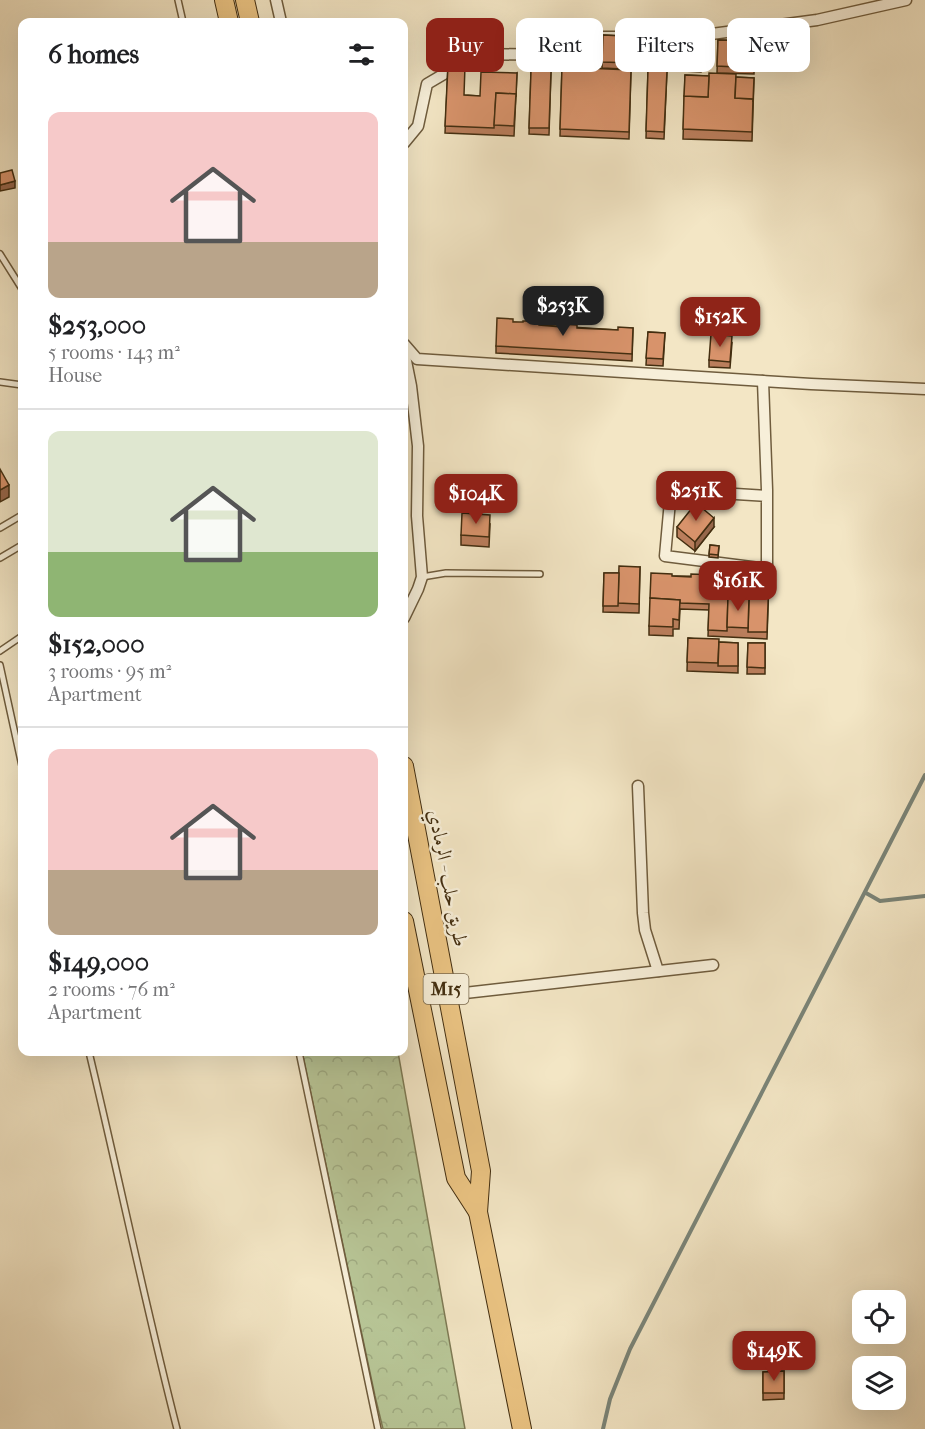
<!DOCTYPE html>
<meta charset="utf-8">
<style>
body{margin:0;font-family:"IM FELL French Canon",Amiri,serif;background:#f6f6f6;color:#202124;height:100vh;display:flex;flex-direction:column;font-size:22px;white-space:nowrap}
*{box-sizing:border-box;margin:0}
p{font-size:20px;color:#757577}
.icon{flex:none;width:33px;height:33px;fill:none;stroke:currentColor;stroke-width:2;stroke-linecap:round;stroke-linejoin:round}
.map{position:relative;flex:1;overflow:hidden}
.sheet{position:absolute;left:18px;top:18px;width:390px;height:1038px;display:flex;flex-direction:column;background:#fff;border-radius:12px;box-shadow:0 6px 24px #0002}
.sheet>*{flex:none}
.hud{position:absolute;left:426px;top:18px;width:408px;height:54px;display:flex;gap:12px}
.tools{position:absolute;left:852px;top:1290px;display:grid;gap:12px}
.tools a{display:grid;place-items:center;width:54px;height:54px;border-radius:12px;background:#fff;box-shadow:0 6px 24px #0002;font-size:30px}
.price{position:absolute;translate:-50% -51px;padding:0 14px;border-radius:12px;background:#8f2418;color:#fff;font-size:20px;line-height:39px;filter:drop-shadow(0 2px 3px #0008)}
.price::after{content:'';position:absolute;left:50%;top:36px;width:18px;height:14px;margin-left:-9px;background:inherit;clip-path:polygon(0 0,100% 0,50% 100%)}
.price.current{background:#222;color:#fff}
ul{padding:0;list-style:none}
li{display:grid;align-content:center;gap:12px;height:318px;padding:0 30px}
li+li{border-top:2px solid #e0e0e0}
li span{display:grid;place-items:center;height:186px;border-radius:12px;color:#555}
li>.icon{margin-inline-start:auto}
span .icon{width:108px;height:108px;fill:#fffc;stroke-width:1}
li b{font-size:26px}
h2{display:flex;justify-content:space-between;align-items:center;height:72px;padding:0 30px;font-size:26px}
.tag{padding:0 21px;border-radius:12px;background:#fff;box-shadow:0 6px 24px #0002;font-size:21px;line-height:54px}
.tag.current{background:#8f2418;color:#fff}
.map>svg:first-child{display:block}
.forest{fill:url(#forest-crowns);stroke:#7e7a54;stroke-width:1.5}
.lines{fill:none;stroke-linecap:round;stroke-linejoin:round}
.stream{stroke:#7a8478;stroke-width:4}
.lane-casing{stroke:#6f5c3d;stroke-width:8}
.street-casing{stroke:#6f5c3d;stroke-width:13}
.highway-casing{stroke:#432e10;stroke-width:20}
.lane{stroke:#f7efd9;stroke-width:5}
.street{stroke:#f7efd9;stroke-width:10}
.highway{stroke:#eac382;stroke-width:18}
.wall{fill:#ba7e5c;stroke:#432e10;stroke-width:1.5}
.shaded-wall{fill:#97674b;stroke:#432e10;stroke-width:1.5}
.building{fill:#d8936b;stroke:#432e10;stroke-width:1.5}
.labels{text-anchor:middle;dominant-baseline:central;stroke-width:5;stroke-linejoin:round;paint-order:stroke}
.shield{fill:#f7efd9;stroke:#79684c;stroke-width:1.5}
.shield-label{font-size:18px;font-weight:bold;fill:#432e10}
.street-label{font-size:20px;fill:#432e10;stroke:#f7efd9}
</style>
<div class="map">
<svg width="925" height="1429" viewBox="0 0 925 1429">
<defs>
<pattern id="forest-crowns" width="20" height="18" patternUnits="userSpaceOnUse" patternTransform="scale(1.5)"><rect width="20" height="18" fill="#b8c697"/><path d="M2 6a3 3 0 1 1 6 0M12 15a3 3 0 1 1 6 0" fill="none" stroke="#9faa81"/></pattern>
</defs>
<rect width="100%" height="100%" fill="#f3e6c5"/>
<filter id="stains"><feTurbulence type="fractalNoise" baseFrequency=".00333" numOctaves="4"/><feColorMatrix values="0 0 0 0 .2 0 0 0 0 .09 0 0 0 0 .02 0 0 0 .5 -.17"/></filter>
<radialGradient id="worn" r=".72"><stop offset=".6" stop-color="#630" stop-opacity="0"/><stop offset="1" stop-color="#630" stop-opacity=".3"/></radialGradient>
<!-- forest -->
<path class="forest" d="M302,1052h96l67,377h-82l-8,-33z"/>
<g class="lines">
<!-- stream -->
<g class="stream">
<path d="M866,893l14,8 45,-5"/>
<path d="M603,1429l7,-30 20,-50 295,-574"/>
</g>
<defs>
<g id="lane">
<path d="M178,0l5,22"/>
<path d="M0,254l22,35"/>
<path d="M0,382l22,3"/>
<path d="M0,528l22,-13"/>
<path d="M0,558l22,-13"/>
<path d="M422,577l24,-4 94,1"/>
<path d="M0,651l22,-15"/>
<path d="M0,665l22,101"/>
<path d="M89,1052c30,125 56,252 88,377"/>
<path d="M299,1052l79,377"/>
</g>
<g id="street">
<path d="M276,0l5,22"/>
<path d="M642,37h47l128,-17 89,-20"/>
<path d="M404,143l14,-17 9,-42 17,-10 21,-20 116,1 15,-18h22"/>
<path d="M404,344l13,15 394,25 114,5"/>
<path d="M404,351l7,35 7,60 -1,70 5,61 -4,12 -14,29"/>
<path d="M763,381l4,109v79l-102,-13 6,-66 96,6"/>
<path d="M638,786l5,127 2,17 13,41"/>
<path d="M447,995l266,-30"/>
</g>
<g id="highway">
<path d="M224,0l5,22"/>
<path d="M245,0l5,22"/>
<path d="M404,766l77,405 -3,41 44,217"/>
<path d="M404,921l52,257 22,34"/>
</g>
</defs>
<!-- lane casing -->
<use href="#lane" class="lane-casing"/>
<!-- street casing -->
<use href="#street" class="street-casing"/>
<!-- highway casing -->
<use href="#highway" class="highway-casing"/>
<!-- lane -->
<use href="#lane" class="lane"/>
<!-- street -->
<use href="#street" class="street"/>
<!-- highway -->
<use href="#highway" class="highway"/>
</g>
<!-- wall -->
<g class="wall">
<path d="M603,35l62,3 -1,33 -62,-3z"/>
<path d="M684,39l18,1 -1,32 -18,-1z"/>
<path d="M718,40l37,1 -1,33 -37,-1z"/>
<path d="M448,65l16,30 16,1 37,-23 -3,63 -69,-3z"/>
<path d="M562,67l69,3 -2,69 -69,-3z"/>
<path d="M648,70l19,1 -3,68 -18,-1z"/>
<path d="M531,71h20l-2,64 -20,-1z"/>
<path d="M685,75l69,3 -2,63 -69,-2z"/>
<path d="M513,322l26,3 79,5 15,-2 -1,33 -136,-8v-7z"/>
<path d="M648,332l17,1 -2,33 -17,-1z"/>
<path d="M732,343l-2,25 -21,-1v-7z"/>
<path d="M490,524l-1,23 -28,-2v-10z"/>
<path d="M677,527h37l-19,24 -18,-14z"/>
<path d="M710,545l9,1 -1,12 -9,-1z"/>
<path d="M640,567l-1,46 -36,-1 1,-39h15z"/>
<path d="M672,576l97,1 -2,62 -59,-3 1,-26 -29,-1 -1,20h-6v7l-24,-1v-9z"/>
<path d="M688,638l31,4 19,1v30l-51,-2z"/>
<path d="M748,643h17v31h-18z"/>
<path d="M784,1371v28l-21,1v-28z"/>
</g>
<!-- shaded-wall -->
<g class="shaded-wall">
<path d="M15,181v7l-15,3v-6z"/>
<path d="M9,485v12l-9,5v-12z"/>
<path d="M714,518v9l-19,24v-9z"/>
</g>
<!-- building -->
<g class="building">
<path d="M603,35l62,3 -1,26 -62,-2z"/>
<path d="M684,39l18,1 -1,26 -18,-1z"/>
<path d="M718,40l37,1 -1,27 -37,-2z"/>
<path d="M448,65l17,1 -1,29 16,1 1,-24 36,1 -1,24v-3l-20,-1 -2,35 -49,-2z"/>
<path d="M562,67l69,3 -2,62 -69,-3z"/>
<path d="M648,70l19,1 -3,61 -18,-1z"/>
<path d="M531,71h20l-2,57h-20z"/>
<path d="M709,73l27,1 -1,24 18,1 -1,33 -69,-3 1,-33 24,1z"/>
<path d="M685,75l24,1 -1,21 -24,-1z"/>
<path d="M736,77l18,1 -1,24v-3l-18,-1z"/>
<path d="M496,93l20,1 -2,32 -20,-1z"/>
<path d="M12,170l3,11 -15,4v-12z"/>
<path d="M497,318l16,1v3h10v-1h16v4l22,2v-3l16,1v3l41,2v-3l15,1 -1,26 -136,-8z"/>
<path d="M648,332l17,1 -2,26 -17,-1z"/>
<path d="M711,334l21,2 -2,26 -21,-2z"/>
<path d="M0,469l9,16 -9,5z"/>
<path d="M696,503l18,15 -19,24 -18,-15z"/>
<path d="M462,513l28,2 -1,22 -28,-2z"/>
<path d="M710,545l9,1 -1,9 -9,-1z"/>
<path d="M619,566l21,1 -1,37 -21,-1z"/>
<path d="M604,573h15l-1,33h-15z"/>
<path d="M651,573l21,1v2l19,1v-3l78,3 -2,55h-19l1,-34 -21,-1 -1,34 -19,-1 1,-26 -29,-1v-3l-30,-2z"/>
<path d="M728,597l21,1 -1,30 -21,-1z"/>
<path d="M650,598l30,2 -1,20 -6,-1v8l-24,-1z"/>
<path d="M688,638l31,1 -1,24 -31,-1z"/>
<path d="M719,642l19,1v23h-20z"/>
<path d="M748,643h17v25l-18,-1z"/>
<path d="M784,1371v22h-21v-21z"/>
</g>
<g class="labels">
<!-- shield labels -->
<rect class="shield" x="423.5" y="974" width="45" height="30" rx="4.5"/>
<g class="shield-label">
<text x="446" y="989">M15</text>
</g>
<!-- street labels -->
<g class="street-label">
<text transform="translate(448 878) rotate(79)">طريق حلب - الرمادي</text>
</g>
</g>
<rect width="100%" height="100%" filter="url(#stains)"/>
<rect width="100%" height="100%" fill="url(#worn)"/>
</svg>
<div class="tools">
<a><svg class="icon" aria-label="locate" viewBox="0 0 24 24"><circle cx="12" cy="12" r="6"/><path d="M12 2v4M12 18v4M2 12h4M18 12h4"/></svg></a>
<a><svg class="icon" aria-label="layers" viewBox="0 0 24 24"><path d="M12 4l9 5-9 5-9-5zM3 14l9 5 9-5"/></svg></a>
</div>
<b class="price current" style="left:563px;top:337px">$253K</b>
<b class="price" style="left:720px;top:348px">$152K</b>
<b class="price" style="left:696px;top:522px">$251K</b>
<b class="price" style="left:476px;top:525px">$104K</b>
<b class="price" style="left:738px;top:612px">$161K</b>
<b class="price" style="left:774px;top:1382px">$149K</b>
<div class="hud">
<a class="tag current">Buy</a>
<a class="tag">Rent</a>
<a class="tag">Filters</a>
<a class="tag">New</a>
</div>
<section class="sheet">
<h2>6 homes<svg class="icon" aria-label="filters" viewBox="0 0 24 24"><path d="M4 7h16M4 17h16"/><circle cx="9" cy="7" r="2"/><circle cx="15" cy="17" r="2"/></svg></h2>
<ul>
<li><span style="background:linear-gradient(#f6c9c9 70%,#b9a48a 0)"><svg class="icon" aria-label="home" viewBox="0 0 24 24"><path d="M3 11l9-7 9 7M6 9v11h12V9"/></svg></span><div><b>$253,000</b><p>5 rooms · 143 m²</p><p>House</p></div></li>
<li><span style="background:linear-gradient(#dfe7d0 65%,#8fb573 0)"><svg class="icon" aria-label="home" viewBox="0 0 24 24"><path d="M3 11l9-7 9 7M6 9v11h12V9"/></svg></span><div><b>$152,000</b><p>3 rooms · 95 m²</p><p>Apartment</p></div></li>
<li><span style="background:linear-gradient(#f6c9c9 65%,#b9a48a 0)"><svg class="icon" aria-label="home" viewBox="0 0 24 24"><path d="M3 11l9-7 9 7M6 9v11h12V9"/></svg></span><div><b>$149,000</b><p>2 rooms · 76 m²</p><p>Apartment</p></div></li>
</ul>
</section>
</div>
